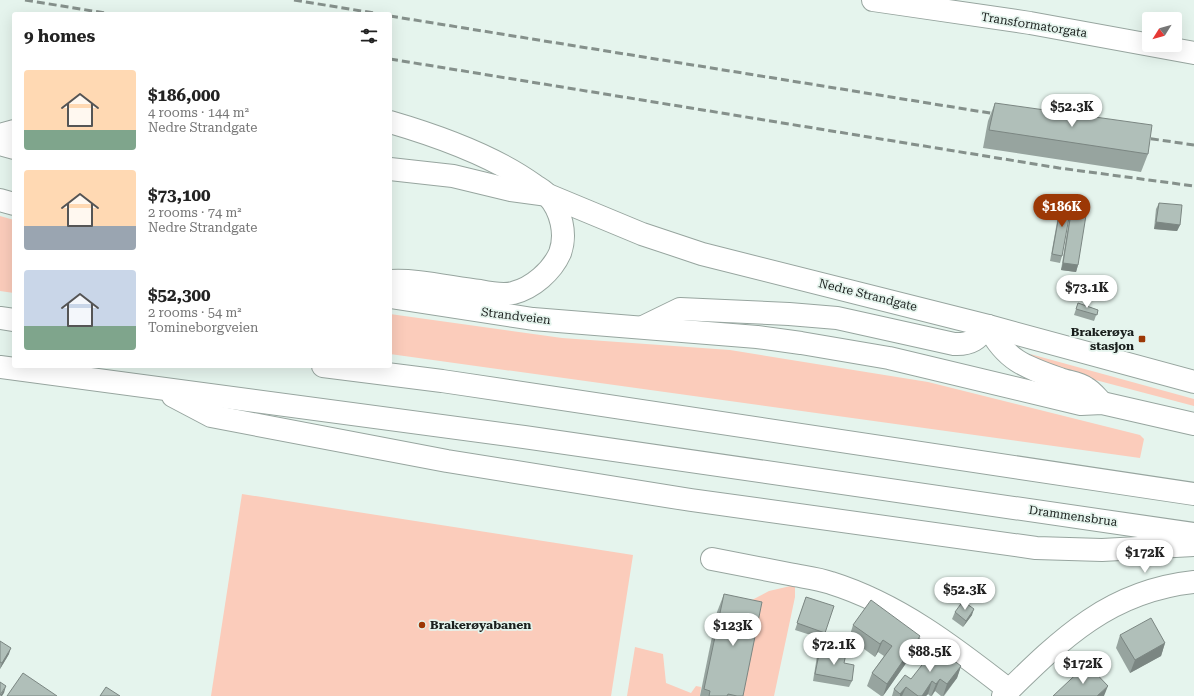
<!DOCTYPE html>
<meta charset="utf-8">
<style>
body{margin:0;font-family:"Roboto Serif",serif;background:#f6f6f6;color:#222;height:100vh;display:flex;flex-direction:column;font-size:15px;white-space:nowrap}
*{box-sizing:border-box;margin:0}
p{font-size:13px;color:#767676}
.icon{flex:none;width:22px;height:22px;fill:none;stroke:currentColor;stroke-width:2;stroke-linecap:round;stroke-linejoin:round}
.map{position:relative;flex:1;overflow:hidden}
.side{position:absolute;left:12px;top:12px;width:380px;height:356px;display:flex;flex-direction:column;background:#fff;border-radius:4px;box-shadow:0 4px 16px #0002}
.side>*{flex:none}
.needle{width:26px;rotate:233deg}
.tools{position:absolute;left:1142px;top:12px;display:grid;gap:8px}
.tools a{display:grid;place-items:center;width:40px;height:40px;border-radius:4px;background:#fff;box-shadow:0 4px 16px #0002;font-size:20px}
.price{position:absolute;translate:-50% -34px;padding:0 9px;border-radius:14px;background:#fff;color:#222;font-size:13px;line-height:26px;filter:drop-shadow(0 1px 2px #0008)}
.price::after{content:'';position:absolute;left:50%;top:24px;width:12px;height:9px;margin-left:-6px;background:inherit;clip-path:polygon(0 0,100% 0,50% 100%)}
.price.active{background:#9c3806;color:#fff}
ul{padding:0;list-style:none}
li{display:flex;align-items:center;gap:12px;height:100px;padding:0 12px}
li span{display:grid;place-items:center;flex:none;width:112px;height:80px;border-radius:4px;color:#555}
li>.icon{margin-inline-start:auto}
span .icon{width:48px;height:48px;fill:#fffc;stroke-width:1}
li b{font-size:17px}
h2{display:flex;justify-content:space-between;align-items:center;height:48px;padding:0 12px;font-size:17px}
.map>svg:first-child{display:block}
.green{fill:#fbccbb}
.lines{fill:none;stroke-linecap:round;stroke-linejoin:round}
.minor-casing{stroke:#97a59f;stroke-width:24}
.major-casing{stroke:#97a59f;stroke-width:24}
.highway-casing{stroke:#97a59f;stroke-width:24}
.minor{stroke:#fff;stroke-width:22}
.major{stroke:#fff;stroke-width:22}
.highway{stroke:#fff;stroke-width:22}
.rail{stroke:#85908b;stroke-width:3;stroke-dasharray:8 4;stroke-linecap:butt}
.wall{fill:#97a49f}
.shaded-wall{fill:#7b8682}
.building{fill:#b0bfb9;stroke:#7b8682}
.poi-dot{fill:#9c3806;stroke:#e5f4ed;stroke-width:1.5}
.labels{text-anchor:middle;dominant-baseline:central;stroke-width:3.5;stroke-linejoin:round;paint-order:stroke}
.street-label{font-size:12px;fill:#1a1f1d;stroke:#e5f4ed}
.poi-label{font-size:12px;font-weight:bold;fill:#1a1f1d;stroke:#e5f4ed;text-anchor:end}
</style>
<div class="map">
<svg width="1194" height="696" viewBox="0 0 1194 696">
<rect width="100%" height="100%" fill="#e5f4ed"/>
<!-- green -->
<g class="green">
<path d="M0,216l14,4v73l-14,-2z"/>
<path d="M390,314l172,24 168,12 198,32 212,53 4,4 -4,19 -750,-104z"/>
<path d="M1030,354l164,45v7l-144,-38z"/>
<path d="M242,494l391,61 -22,141h-400z"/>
<path d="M795,585v12l-21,99h-34l10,-95 19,-10z"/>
<path d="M635,647l28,7 3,29 25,10 5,-7 5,1 -1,9h-73z"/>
</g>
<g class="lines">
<defs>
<g id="minor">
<path d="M873,0l157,23 164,30"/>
<path d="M712,559c26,5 52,10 77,15 14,3 28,4 42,9 67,21 123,64 178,107"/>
</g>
<g id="major">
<path d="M0,144l14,4"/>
<path d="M390,169l63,7 58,14 37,5 94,39 60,20 286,72 206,56"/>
<path d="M0,200l14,4"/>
<path d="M390,297l143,22 224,18 44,6 88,15 192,46 21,-1 92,21"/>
<path d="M988,326c17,34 37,41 72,53 8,3 19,4 26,9 6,3 11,10 16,15"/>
<path d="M643,327l37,-18 109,5 48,4 117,26c17,1 24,-5 34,-18"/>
<path d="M1003,696c58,-57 106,-105 191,-114"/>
</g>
<g id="highway">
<path d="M390,122c48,14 104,34 144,63 4,3 11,6 14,11 13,14 19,38 12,57 -8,18 -27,35 -47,40 -9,2 -23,0 -33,-2 -27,-3 -64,-12 -90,-10"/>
<path d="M0,135l14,-4"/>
<path d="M0,318l14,2"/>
<path d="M323,366l119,15 752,113"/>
<path d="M0,367l524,70 670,97"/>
<path d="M173,396l38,20 236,45 244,39 345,48 66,2 92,-5"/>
</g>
</defs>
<!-- minor casing -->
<use href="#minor" class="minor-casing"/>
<!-- major casing -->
<use href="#major" class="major-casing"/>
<!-- highway casing -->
<use href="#highway" class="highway-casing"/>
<!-- minor -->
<use href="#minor" class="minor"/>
<!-- major -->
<use href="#major" class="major"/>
<!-- highway -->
<use href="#highway" class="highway"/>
<!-- rail -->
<g class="rail">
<path d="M25,0l86,14"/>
<path d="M294,0l86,14"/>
<path d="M390,16l612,99"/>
<path d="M390,59l669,109 135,18"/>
<path d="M1139,137l55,8"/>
</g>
</g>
<!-- wall -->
<g class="wall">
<path d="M995,103l153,51 -7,18 -158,-24 5,-27z"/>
<path d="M1062,199v57l-2,7 -10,-2 10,-56z"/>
<path d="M1073,201l5,64 -2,7 -15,-2 10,-63z"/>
<path d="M1159,203l21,22 -3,6 -23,-2 2,-20z"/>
<path d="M1078,303l20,7 -4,11 -20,-6z"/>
<path d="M724,594l19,102h-43l17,-84z"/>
<path d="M806,597l19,36 -2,6 -28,-9z"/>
<path d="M955,612l17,3 -9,12 -11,-8z"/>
<path d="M853,625l63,24 -33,47h-2l-14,-10 5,-13 12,-17 -6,-4 -3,5 -26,-19z"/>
<path d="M1120,635l45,8 -4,13 -31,17 -14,-25z"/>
<path d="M0,641l9,13 -9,15z"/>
<path d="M820,649l24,14 8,18 -3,6 -36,-6 4,-25z"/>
<path d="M961,666l-4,12 -13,18h-3l-6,-5 -3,5h-2l-2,-2 -2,2h-34l2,-7 17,-10z"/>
</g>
<!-- shaded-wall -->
<g class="shaded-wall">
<path d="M1156,222l24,3 -3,6 -23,-2z"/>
<path d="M1063,263l15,2 -2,7 -15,-2z"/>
<path d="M974,609l-2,6 -9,12 3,-6z"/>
<path d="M920,636l-4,13 -33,47 4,-12z"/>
<path d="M883,640l-5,12 -3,5 5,-13z"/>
<path d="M1165,643l-4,13 -31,17 5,-13z"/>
<path d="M11,648l-2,6 -9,15 2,-6z"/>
<path d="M961,666l-4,12 -14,18 4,-12z"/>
<path d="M940,679l-5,12 -4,5 5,-12z"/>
<path d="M932,681l-4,13 -2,2h-4z"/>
<path d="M6,686l-2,7 -2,3h-2z"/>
<path d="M1108,686l-4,10h-7z"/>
<path d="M906,687l-4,9h-2v-2z"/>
</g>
<!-- building -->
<g class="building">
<path d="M995,103l157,22 -4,29 -159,-24z"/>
<path d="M1062,199l10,2 -10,55 -10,-2z"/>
<path d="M1073,201l15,2 -10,62 -15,-2z"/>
<path d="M1159,203l23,2 -2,20 -24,-3z"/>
<path d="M1078,303l20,7 -1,5 -21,-6z"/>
<path d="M724,594l38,8 -19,94h-6l-9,-2 -1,2h-18l1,-5 -6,-2z"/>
<path d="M806,597l28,9 -9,27 -28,-10z"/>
<path d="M871,600l49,36 -33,48 -15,-11 20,-27 -9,-6 -3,4 -27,-19z"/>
<path d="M963,601l11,8 -8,12 -11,-9z"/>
<path d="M1151,618l14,25 -30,17 -15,-25z"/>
<path d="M0,641l11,7 -9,15 -2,-1z"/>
<path d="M936,647l25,19 -14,18 -7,-5 -4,5 -4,-3 -10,15h-4l-12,-9 -6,7 -6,-5 11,-14 6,4z"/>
<path d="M820,649l26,5 -2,9 10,2 -2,16 -37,-7z"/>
<path d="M1087,664l21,22 -11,10h-44z"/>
<path d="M23,673l34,23h-50z"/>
<path d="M0,682l6,4 -6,9z"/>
<path d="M106,687l14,9h-20z"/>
</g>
<!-- markers -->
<g class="poi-dot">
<rect x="1138" y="335" width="8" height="8" rx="2"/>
<circle cx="422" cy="625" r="4"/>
</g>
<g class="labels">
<!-- street labels -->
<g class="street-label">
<text transform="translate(1034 25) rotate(9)">Transformatorgata</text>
<text transform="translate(868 295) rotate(14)">Nedre Strandgate</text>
<text transform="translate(516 316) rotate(7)">Strandveien</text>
<text transform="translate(1073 516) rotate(8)">Drammensbrua</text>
</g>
<!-- poi labels -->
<g class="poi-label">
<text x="1134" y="332">Brakerøya<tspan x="1134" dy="14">stasjon</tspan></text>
<text x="430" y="625" text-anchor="start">Brakerøyabanen</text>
</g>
</g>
</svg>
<div class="tools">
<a><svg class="needle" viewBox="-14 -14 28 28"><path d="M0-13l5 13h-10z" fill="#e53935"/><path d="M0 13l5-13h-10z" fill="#767676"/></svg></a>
</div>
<b class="price" style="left:1072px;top:128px">$52.3K</b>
<b class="price active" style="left:1062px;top:228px">$186K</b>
<b class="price" style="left:1087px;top:309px">$73.1K</b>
<b class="price" style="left:1145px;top:574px">$172K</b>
<b class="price" style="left:965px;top:611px">$52.3K</b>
<b class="price" style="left:733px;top:647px">$123K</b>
<b class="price" style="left:834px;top:666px">$72.1K</b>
<b class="price" style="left:930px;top:673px">$88.5K</b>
<b class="price" style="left:1083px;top:685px">$172K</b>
<section class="side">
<h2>9 homes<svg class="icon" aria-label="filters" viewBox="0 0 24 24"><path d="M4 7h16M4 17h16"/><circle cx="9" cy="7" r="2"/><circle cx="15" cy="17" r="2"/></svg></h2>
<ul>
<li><span style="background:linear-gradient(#ffd9b3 75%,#7fa58c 0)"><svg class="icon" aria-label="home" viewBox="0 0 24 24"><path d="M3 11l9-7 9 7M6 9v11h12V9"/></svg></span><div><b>$186,000</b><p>4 rooms · 144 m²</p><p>Nedre Strandgate</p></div></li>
<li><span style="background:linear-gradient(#ffd9b3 70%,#9aa5b1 0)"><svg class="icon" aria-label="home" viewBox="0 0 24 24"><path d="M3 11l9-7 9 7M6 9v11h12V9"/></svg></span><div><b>$73,100</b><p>2 rooms · 74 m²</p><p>Nedre Strandgate</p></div></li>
<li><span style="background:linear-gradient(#c9d6e8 70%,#7fa58c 0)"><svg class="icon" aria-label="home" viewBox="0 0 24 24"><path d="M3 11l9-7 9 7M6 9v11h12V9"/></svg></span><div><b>$52,300</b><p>2 rooms · 54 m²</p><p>Tomineborgveien</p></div></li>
</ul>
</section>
</div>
